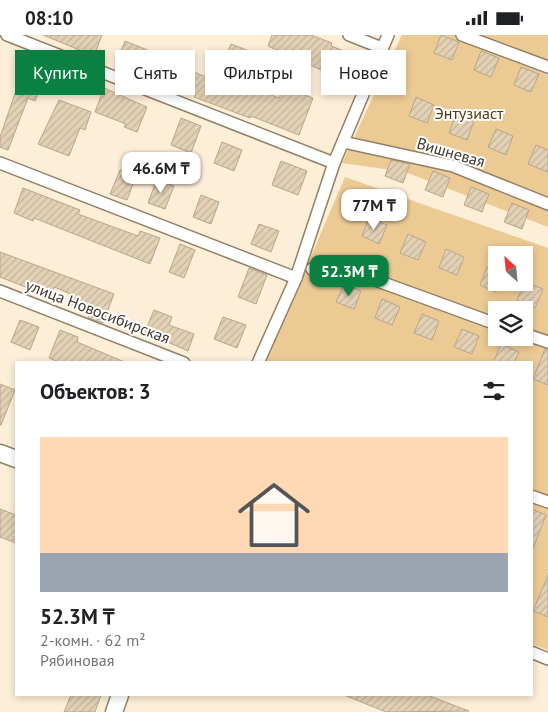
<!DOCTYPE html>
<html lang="ru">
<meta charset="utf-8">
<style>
body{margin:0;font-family:"PT Sans",sans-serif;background:#f2f2f2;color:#202124;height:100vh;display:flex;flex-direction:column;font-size:19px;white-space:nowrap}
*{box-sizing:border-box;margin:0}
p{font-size:16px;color:#757577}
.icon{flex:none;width:28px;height:28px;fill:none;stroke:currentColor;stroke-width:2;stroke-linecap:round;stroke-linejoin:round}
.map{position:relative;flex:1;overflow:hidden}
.side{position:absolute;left:15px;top:326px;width:518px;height:335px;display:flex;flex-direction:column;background:#fff;border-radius:0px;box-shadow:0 2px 8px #0003}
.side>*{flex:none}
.hud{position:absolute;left:15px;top:15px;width:519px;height:45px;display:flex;gap:10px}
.needle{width:32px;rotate:333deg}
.buttons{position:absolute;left:488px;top:211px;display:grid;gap:10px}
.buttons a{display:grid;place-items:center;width:45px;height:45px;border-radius:0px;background:#fff;box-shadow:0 2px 8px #0003;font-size:25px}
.price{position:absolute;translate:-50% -42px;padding:0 11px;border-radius:10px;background:#fff;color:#222;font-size:16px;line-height:32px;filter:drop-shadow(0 1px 2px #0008)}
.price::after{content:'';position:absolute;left:50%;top:30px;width:15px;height:11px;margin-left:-8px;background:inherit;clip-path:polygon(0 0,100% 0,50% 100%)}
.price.selected{background:#0b8043;color:#fff}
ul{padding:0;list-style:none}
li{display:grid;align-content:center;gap:10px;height:265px;padding:0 25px}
li span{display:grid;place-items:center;height:155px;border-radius:0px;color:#555}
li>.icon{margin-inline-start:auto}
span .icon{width:90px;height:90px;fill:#fffc;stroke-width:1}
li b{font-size:21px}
h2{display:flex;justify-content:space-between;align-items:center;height:60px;padding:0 25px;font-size:21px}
.pill{padding:0 18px;border-radius:0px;background:#fff;box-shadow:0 2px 8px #0003;font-size:18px;line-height:45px}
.pill.selected{background:#0b8043;color:#fff}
.status{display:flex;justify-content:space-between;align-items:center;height:35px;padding:0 25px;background:#fff;direction:ltr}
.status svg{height:14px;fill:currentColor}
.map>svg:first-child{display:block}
.green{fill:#ecca94;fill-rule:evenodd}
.building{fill:url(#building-hatch);stroke:#b7a68b}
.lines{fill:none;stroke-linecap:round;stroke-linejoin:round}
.street-casing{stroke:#918167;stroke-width:14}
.secondary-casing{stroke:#918167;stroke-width:19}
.street{stroke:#fff;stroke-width:11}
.secondary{stroke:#fff;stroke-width:16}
.labels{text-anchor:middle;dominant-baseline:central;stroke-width:4;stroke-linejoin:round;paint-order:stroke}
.park-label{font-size:16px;fill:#4d3812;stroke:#fff}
.street-label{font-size:16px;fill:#40382d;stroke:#fff}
</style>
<div class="status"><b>08:10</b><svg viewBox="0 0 49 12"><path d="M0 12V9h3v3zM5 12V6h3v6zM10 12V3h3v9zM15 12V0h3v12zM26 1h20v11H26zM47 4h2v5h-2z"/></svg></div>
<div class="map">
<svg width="548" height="677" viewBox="0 0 548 677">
<defs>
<pattern id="building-hatch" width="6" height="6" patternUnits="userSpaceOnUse" patternTransform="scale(1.25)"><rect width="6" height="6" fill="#e3d1b5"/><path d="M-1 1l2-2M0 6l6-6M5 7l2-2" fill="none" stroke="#c4b49c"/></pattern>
</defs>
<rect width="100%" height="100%" fill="#fceed7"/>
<!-- green -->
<g class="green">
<path d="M402,0h146v192l-143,-55 -63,-9z"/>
<path d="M345,142l203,71v402l-17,-6v-281h-266zM496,220h28v28h-28zM496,275h28v27h-28z"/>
</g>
<!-- building -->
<g class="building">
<path d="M43,0h59l-8,21z"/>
<path d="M272,0h39l21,8 -1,3 34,13 -7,19 -35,-13 -2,5 -53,-24z"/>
<path d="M441,0l18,7 -7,18 -18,-7z"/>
<path d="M125,6l65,26 -2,3 53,20 2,-6 36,14 5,-11 29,11 -14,37 -48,-19 -1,2 -56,-21 1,-2 -80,-29z"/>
<path d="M231,9l21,8 -6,16 -22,-8z"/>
<path d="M481,16l18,7 -8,19 -17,-7z"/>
<path d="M27,24l21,8 -13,34 -7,-3 -20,52 -8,-3v-10z"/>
<path d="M521,32l18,7 -8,18 -17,-7z"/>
<path d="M104,53l43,19 -10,25 -13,-5 2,-3 -31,-12z"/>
<path d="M416,62l18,8 -7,18 -18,-7z"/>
<path d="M59,65l32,12 -6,18 -5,-2 -11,28 -31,-12z"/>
<path d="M456,79l18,7 -7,19 -18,-7z"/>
<path d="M181,83l20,8 -10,27 -20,-8z"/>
<path d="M496,94l17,7 -7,19 -18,-8z"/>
<path d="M222,107l20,8 -8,21 -20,-8z"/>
<path d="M536,110l12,5v22l-20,-8z"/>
<path d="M391,125l19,4 -7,19 -18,-7z"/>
<path d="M281,126l26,10 -9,24 -26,-10z"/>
<path d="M120,135l16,6 -9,24 -17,-6z"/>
<path d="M433,136l17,7 -7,19 -18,-7z"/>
<path d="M157,144l17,7 -9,23 -17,-6z"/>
<path d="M471,152l18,7 -7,18 -18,-7z"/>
<path d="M23,153l57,22 -2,4 60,22 2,-5 20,7 -10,26 -116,-46 -1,3 -19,-8z"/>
<path d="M201,160l18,7 -8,22 -18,-7z"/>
<path d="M512,168l17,7 -7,19 -18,-7z"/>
<path d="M369,183l18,7 -8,19 -17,-8z"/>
<path d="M259,189l20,7 -8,21 -20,-8z"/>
<path d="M408,199l18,8 -8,18 -18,-7z"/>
<path d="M180,209l15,6 -11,28 -15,-6z"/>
<path d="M446,214l18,8 -7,18 -18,-7z"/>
<path d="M0,217l114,42 -11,29 -15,-5 3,-6 -21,-8 3,-9 -19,-8 -3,10 -51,-20z"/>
<path d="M487,232l9,3v22l-16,-7z"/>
<path d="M249,233l18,7 -11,29 -18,-7z"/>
<path d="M525,247l18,7 -8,19 -18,-8z"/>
<path d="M344,249l17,7 -7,18 -18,-7z"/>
<path d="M382,264l18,8 -8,18 -17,-7z"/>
<path d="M154,275l18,7 -3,8 25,9 -6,17 -43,-19z"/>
<path d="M422,279l17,7 -7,19 -18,-7z"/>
<path d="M223,282l23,8 -9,23 -23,-9z"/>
<path d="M20,285l19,7 -9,23 -19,-8z"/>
<path d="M462,294l17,7 -7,18 -18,-7z"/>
<path d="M60,295l18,7 -1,5 50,21h-66l-12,-5z"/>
<path d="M501,309l18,8 -5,11h-21z"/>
<path d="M545,314h3v36l-15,-6z"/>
<path d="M0,349l15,6 -14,35h-1z"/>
<path d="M0,474l16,6v28l-16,-6z"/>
<path d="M531,474l15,6 -14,36h-1z"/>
<path d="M548,540v42l-15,-6z"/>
<path d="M71,660h30l-6,17h-31z"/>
<path d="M344,660h83l42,16 -83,1z"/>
</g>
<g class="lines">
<defs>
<g id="street">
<path d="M7,0l327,128"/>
<path d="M349,0l33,13"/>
<path d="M462,0l86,32"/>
<path d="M343,107l110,24 95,38"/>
<path d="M0,128l296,115"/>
<path d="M312,234h33l151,55"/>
<path d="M0,256l184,72"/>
<path d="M524,299l24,8"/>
<path d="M258,328l38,-85 38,-115 54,-128"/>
<path d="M531,461l17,6"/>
<path d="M531,617l17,7"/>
</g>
<g id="secondary">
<path d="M0,418l16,6"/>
<path d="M114,677l6,-17"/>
</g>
</defs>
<!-- street casing -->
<use href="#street" class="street-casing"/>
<!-- secondary casing -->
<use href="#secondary" class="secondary-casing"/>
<!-- street -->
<use href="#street" class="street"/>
<!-- secondary -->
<use href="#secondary" class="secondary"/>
</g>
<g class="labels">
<!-- park labels -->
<g class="park-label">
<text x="469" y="78">Энтузиаст</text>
</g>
<!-- street labels -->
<g class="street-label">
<text transform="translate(451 117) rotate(16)">Вишневая</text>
<text transform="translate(98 276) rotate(21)">улица Новосибирская</text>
</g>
</g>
</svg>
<div class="buttons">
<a><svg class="needle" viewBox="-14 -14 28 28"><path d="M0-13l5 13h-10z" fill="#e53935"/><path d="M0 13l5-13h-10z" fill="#757577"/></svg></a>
<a><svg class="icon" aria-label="layers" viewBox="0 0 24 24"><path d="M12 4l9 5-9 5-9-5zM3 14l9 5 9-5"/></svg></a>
</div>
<b class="price" style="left:161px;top:159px">46.6M ₸</b>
<b class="price" style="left:374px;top:196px">77M ₸</b>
<b class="price selected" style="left:349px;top:262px">52.3M ₸</b>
<div class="hud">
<a class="pill selected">Купить</a>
<a class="pill">Снять</a>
<a class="pill">Фильтры</a>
<a class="pill">Новое</a>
</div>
<section class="side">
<h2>Объектов: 3<svg class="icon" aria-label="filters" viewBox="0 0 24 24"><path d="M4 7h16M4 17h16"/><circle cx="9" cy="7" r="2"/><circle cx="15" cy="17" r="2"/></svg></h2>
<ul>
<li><span style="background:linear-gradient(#ffd9b3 75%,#9aa5b1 0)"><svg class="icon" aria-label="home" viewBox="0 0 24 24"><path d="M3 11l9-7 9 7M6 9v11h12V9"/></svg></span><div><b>52.3M ₸</b><p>2-комн. · 62 m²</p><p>Рябиновая</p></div></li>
</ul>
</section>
</div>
